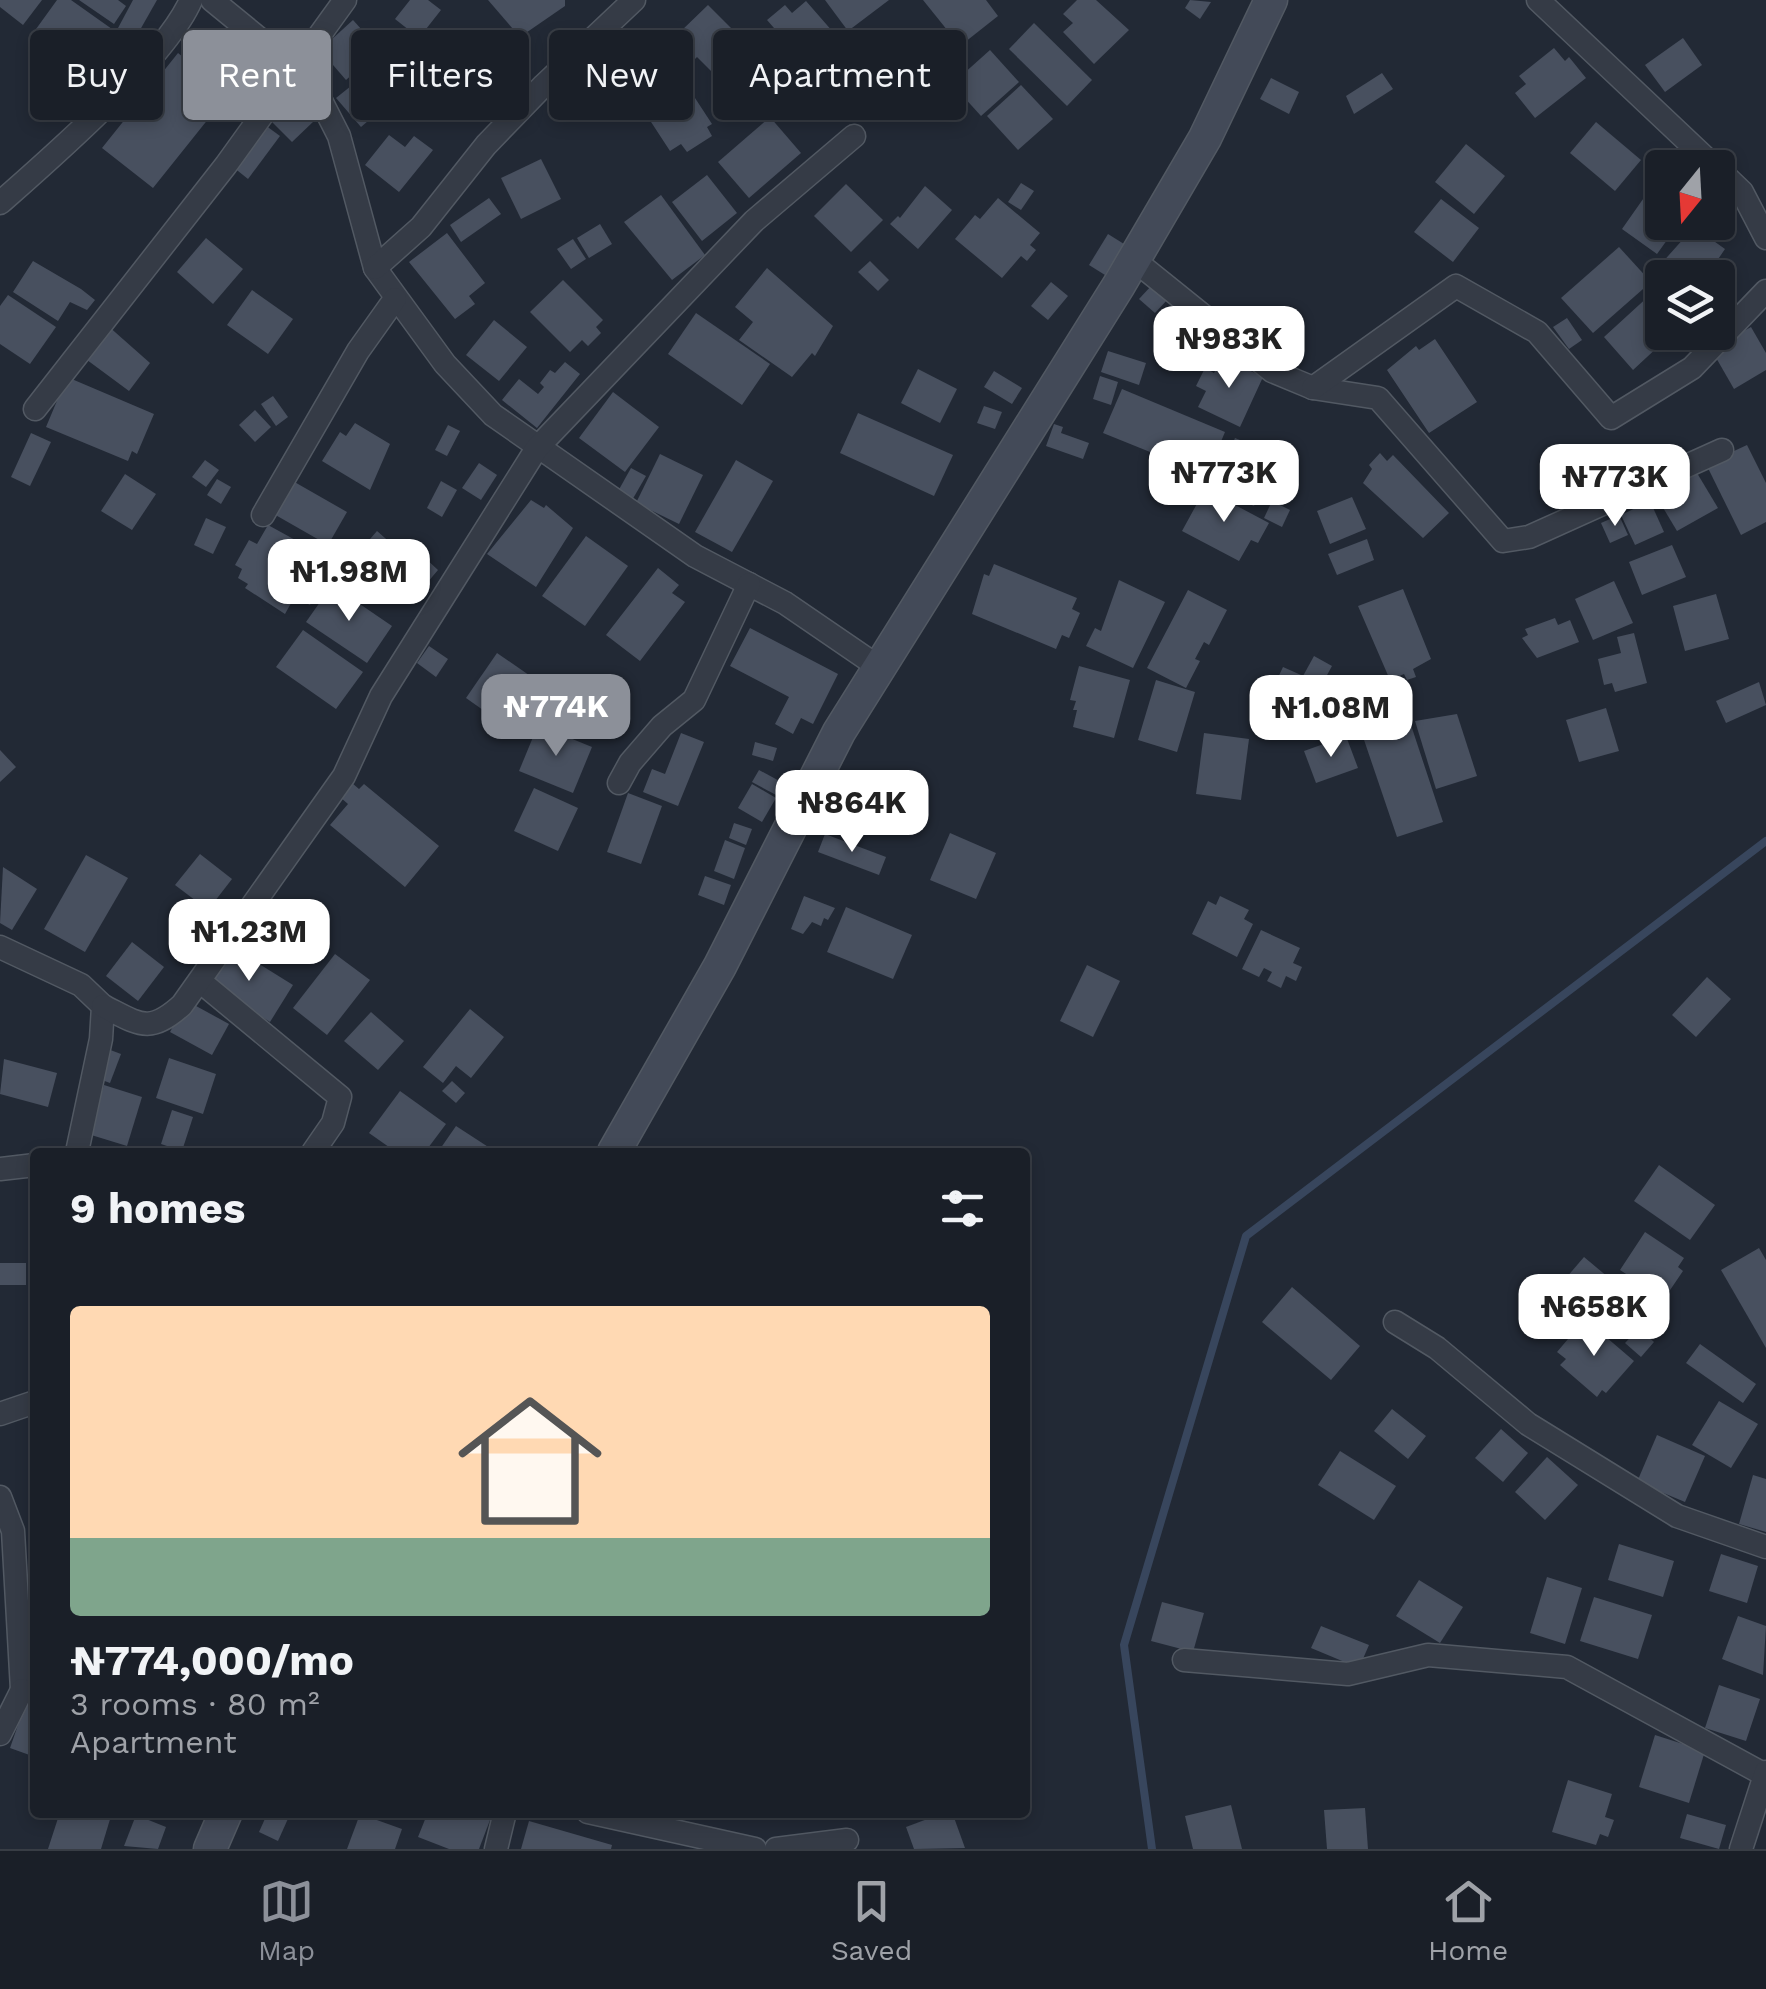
<!DOCTYPE html>
<meta charset="utf-8">
<style>
body{margin:0;font-family:"Work Sans",sans-serif;background:#272c34;color:#f1f3f6;height:100vh;display:flex;flex-direction:column;font-size:38px;white-space:nowrap}
*{box-sizing:border-box;margin:0}
p{font-size:32px;color:#9fa2a8}
.icon{flex:none;width:55px;height:55px;fill:none;stroke:currentColor;stroke-width:2;stroke-linecap:round;stroke-linejoin:round}
.map{position:relative;flex:1;overflow:hidden}
.sheet{position:absolute;left:30px;top:1148px;width:1000px;height:670px;display:flex;flex-direction:column;background:#1a1f28;border-radius:10px;box-shadow:0 5px 15px #0003,0 0 0 2px #383d45}
.sheet>*{flex:none}
.guide{position:absolute;left:30px;top:30px;width:1000px;height:90px;display:flex;gap:20px}
.needle{width:65px;rotate:198deg}
.fabs{position:absolute;left:1645px;top:150px;display:grid;gap:20px}
.fabs a{display:grid;place-items:center;width:90px;height:90px;border-radius:10px;background:#1a1f28;box-shadow:0 5px 15px #0003,0 0 0 2px #383d45;font-size:50px}
.price{position:absolute;translate:-50% -85px;padding:0 22px;border-radius:20px;background:#fff;color:#222;font-size:32px;line-height:65px;filter:drop-shadow(0 2px 5px #0008)}
.price::after{content:'';position:absolute;left:50%;top:60px;width:30px;height:22px;margin-left:-15px;background:inherit;clip-path:polygon(0 0,100% 0,50% 100%)}
.price.active{background:#8c9099;color:#fff}
ul{padding:0;list-style:none}
li{display:grid;align-content:center;gap:20px;height:530px;padding:0 40px}
li+li{border-top:2px solid #383d45}
li span{display:grid;place-items:center;height:310px;border-radius:10px;color:#555}
li>.icon{margin-inline-start:auto}
span .icon{width:180px;height:180px;fill:#fffc;stroke-width:1}
li b{font-size:42px}
h2{display:flex;justify-content:space-between;align-items:center;height:120px;padding:0 40px;font-size:42px}
.chip{padding:0 35px;border-radius:10px;background:#1a1f28;box-shadow:0 5px 15px #0003,0 0 0 2px #383d45;font-size:35px;line-height:90px}
.chip.active{background:#8c9099;color:#fff}
.tabs{display:flex;justify-content:space-around;align-items:center;height:140px;border-top:2px solid #383d45;background:#1a1f28;font-size:28px;color:#9fa2a8}
.tabs a{display:grid;justify-items:center;gap:5px}
.tabs .active{color:#8c9099}
.map>svg:first-child{display:block}
.lines{fill:none;stroke-linecap:round;stroke-linejoin:round}
.stream{stroke:#38465d;stroke-width:8}
.building{fill:#48505f}
.street-casing{stroke:#525963;stroke-width:25}
.secondary-casing{stroke:#525963;stroke-width:35}
.street{stroke:#353b46;stroke-width:22}
.secondary{stroke:#434a58;stroke-width:32}
</style>
<div class="map">
<svg width="1766" height="1849" viewBox="0 0 1766 1849">
<rect width="100%" height="100%" fill="#222935"/>
<g class="lines">
<!-- stream -->
<path class="stream" d="M1152,1849l-28,-204 122,-409 520,-395"/>
</g>
<!-- building -->
<g class="building">
<path d="M0,0h42l-19,25 -23,-18z"/>
<path d="M57,0h14l48,34 -36,45 -17,-12 3,-5 -38,-26z"/>
<path d="M79,0h39l8,6 -12,18z"/>
<path d="M133,0h24l-21,37 -18,-9z"/>
<path d="M410,0h18l13,10 -22,28 -24,-19z"/>
<path d="M488,0h77v6l-45,31z"/>
<path d="M825,0h64l-41,31z"/>
<path d="M923,0h63l12,16 -38,30z"/>
<path d="M1077,0h19l33,30 -35,34 -31,-32 10,-9 -10,-9z"/>
<path d="M1190,0l21,2 -11,17 -15,-11z"/>
<path d="M806,1l34,39 -40,35 -35,-40 9,-7 -7,-8 18,-15 7,8z"/>
<path d="M708,5l50,50 -32,31 -29,-29 -4,4 -7,-8 7,-6 -14,-14z"/>
<path d="M353,20l27,30 -34,30 -26,-30z"/>
<path d="M1034,23l58,57 -25,26 -58,-57z"/>
<path d="M462,33l38,33 -27,32 -39,-33z"/>
<path d="M224,35l40,32 -14,17 -9,-6 -3,4 -17,-12 5,-6 -16,-12z"/>
<path d="M410,38l17,13 -20,25 -17,-14z"/>
<path d="M1683,38l19,27 -37,27 -20,-27z"/>
<path d="M1554,48l11,13 4,-4 17,21 -51,40 -20,-25 11,-9 -7,-8z"/>
<path d="M663,49l49,75 -5,3 5,9 -25,16 -6,-8 -11,7 -49,-75z"/>
<path d="M990,50l29,32 -38,34 -29,-32z"/>
<path d="M178,53l21,17 7,-9 12,9 -6,6 17,17 -76,95 -51,-40z"/>
<path d="M378,67l21,21 -21,21 -25,-24z"/>
<path d="M1382,73l11,16 -39,25 -8,-18z"/>
<path d="M1271,78l28,14 -10,22 -29,-15z"/>
<path d="M1021,85l32,34 -35,31 -31,-34z"/>
<path d="M351,86l24,29 -14,12 -25,-29z"/>
<path d="M291,98l23,23 -22,21 -22,-22z"/>
<path d="M770,117l31,36 -52,45 -31,-36z"/>
<path d="M1596,122l45,38 -26,31 -45,-38z"/>
<path d="M265,125l15,11 -32,43 -15,-12z"/>
<path d="M389,135l16,12 9,-11 19,14 -34,42 -34,-27z"/>
<path d="M1466,144l39,32 -31,38 -39,-32z"/>
<path d="M541,159l20,40 -40,20 -20,-41z"/>
<path d="M1662,172v50h18l-23,32 -35,-25z"/>
<path d="M707,175l30,38 -35,28 -30,-39z"/>
<path d="M1021,183l13,8 -13,19 -13,-8z"/>
<path d="M846,184l37,36 -32,32 -37,-36z"/>
<path d="M925,186l27,24 -34,39 -28,-25 8,-8 2,2z"/>
<path d="M661,195l44,60 -33,25 -48,-58z"/>
<path d="M489,198l12,16 -40,28 -11,-17z"/>
<path d="M998,198l42,35 -10,12 6,5 -9,11 -6,-5 -19,22 -47,-39 20,-24 5,4z"/>
<path d="M1441,199l38,29 -26,34 -39,-30z"/>
<path d="M600,224l12,20 -23,14 -12,-20z"/>
<path d="M1694,227l31,22 -17,25 6,4h-37l-17,-13z"/>
<path d="M447,233l38,50 -16,13 6,8 -20,15 -46,-57z"/>
<path d="M1108,234l16,10 -19,31 -16,-10z"/>
<path d="M206,238l37,31 -30,35 -36,-32z"/>
<path d="M573,239l13,20 -15,10 -14,-20z"/>
<path d="M1619,247l32,35 -58,51 -32,-35z"/>
<path d="M33,261l48,28 14,11 -8,10 -17,-8 -12,19 -45,-29z"/>
<path d="M870,261l19,19 -11,11 -20,-19z"/>
<path d="M767,268l66,58 -18,30 -3,-3 -20,24 -53,-37 14,-18 -18,-15z"/>
<path d="M563,280l40,40 -7,7 5,6 -13,13 -6,-6 -12,12 -40,-40z"/>
<path d="M1051,282l17,14 -20,24 -17,-14z"/>
<path d="M1152,285l16,14 -13,14 -16,-14z"/>
<path d="M252,290l41,29 -25,35 -41,-29z"/>
<path d="M1651,294l11,10v28h12l-41,38 -29,-33z"/>
<path d="M8,295l48,32 -26,37 -30,-20v-38z"/>
<path d="M696,313l74,51 -28,41 -74,-51z"/>
<path d="M1567,318l15,22 -13,9 -16,-22z"/>
<path d="M494,320l33,27 -28,34 -33,-26z"/>
<path d="M107,325l43,38 -21,28 -46,-34z"/>
<path d="M1751,327l15,26v17l-32,19 -23,-40z"/>
<path d="M1435,339l42,63 -48,31 -42,-63 29,-24 3,4z"/>
<path d="M1108,351l38,12 -7,22 -38,-13z"/>
<path d="M1222,357l41,20 -23,50 -42,-20 8,-16 -10,-5 9,-18 9,5z"/>
<path d="M565,362l15,12 -43,54 -35,-28 17,-21 19,15 6,-7 -4,-4 10,-13 5,3z"/>
<path d="M918,369l39,20 -17,34 -39,-20z"/>
<path d="M994,371l28,17 -10,16 -28,-17z"/>
<path d="M1100,376l18,6 -7,23 -18,-6z"/>
<path d="M67,377l87,37 -17,40 -5,-3 -4,10 -82,-34z"/>
<path d="M1122,389l103,43 -18,43 -104,-42z"/>
<path d="M613,392l46,35 -34,45 -46,-34z"/>
<path d="M273,396l15,21 -12,9 -15,-22z"/>
<path d="M984,406l18,6 -7,17 -18,-6z"/>
<path d="M255,410l16,17 -16,15 -16,-17z"/>
<path d="M858,413l95,42 -19,41 -94,-43z"/>
<path d="M355,423l35,21 -20,46 -48,-29 18,-29 6,4z"/>
<path d="M1054,424l9,3 -2,6 28,10 -6,16 -37,-13z"/>
<path d="M448,425l12,6 -13,25 -12,-6z"/>
<path d="M31,433l20,9 -21,44 -19,-9z"/>
<path d="M1235,438l41,17 -8,18 12,5 -8,17 -11,-5 -7,16 -41,-17z"/>
<path d="M1747,445l19,38v39l-25,13 -35,-71z"/>
<path d="M1380,453l7,8 6,-6 56,58 -26,25 -60,-55 9,-14 -3,-4z"/>
<path d="M660,454l43,21 -24,49 -43,-21z"/>
<path d="M205,460l14,10 -13,17 -14,-10z"/>
<path d="M736,460l37,21 -41,71 -37,-20z"/>
<path d="M479,463l18,12 -16,25 -19,-12z"/>
<path d="M631,468l15,8 -15,26 -14,-9z"/>
<path d="M1697,473l21,35 -41,23 -21,-35z"/>
<path d="M125,474l31,20 -24,36 -31,-19z"/>
<path d="M217,479l14,8 -10,17 -14,-9z"/>
<path d="M291,480l56,32 -19,33 -56,-32z"/>
<path d="M441,481l16,9 -15,27 -15,-9z"/>
<path d="M1205,489l64,34 -11,20 -7,-3 -12,21 -57,-30z"/>
<path d="M1352,497l14,32 -36,15 -13,-33z"/>
<path d="M531,500l13,8 2,-3 27,23 -37,59 -49,-33z"/>
<path d="M1272,501l18,9 -8,17 -18,-9z"/>
<path d="M1650,501l14,31 -29,13 -14,-30z"/>
<path d="M1619,515l9,20 -18,8 -9,-20z"/>
<path d="M206,518l20,9 -13,27 -19,-9z"/>
<path d="M268,525l51,28 -34,61 -40,-26 3,-4 -10,-6 4,-9 -7,-4 14,-25 8,4z"/>
<path d="M377,531l40,35 7,-9 14,13 -11,13 -12,-11 -15,18 -43,-36z"/>
<path d="M586,536l42,30 -43,60 -43,-30z"/>
<path d="M1367,539l7,21 -37,15 -9,-21z"/>
<path d="M1672,545l14,32 -44,18 -13,-33z"/>
<path d="M316,560l12,6 -18,39 -12,-6z"/>
<path d="M994,564l83,34 -5,11 8,4 -11,25 -7,-3 -6,14 -84,-35 12,-40 5,2z"/>
<path d="M658,568l21,17 -7,8 13,9 -45,59 -34,-26z"/>
<path d="M1119,580l46,22 -32,66 -47,-22 9,-18 6,3z"/>
<path d="M1614,581l19,42 -40,17 -18,-41z"/>
<path d="M332,585l60,41 -25,37 -61,-41z"/>
<path d="M1403,589l28,70 -18,10 3,8 -9,3 -3,-6 -14,6 -32,-74z"/>
<path d="M1188,590l39,20 -18,35 -5,-3 -9,17 5,2 -14,27 -39,-20z"/>
<path d="M1716,594l13,45 -44,12 -12,-45z"/>
<path d="M1555,618l3,7 12,-5 9,22 -42,16 -15,-20 6,-3 -3,-6z"/>
<path d="M750,628l88,46 -25,50 -12,-6 -8,16 -18,-10 14,-27 -59,-31z"/>
<path d="M303,630l60,42 -27,37 -60,-42z"/>
<path d="M1634,633l13,50 -32,9 -3,-9 -8,2 -6,-26 23,-6 -4,-16z"/>
<path d="M429,646l19,13 -12,18 -19,-14z"/>
<path d="M497,653l42,29 -32,45 -41,-29z"/>
<path d="M1314,656l18,10 -22,40 -18,-10z"/>
<path d="M1079,666l51,14 -16,58 -41,-11 4,-17h-4l3,-9 -6,-1z"/>
<path d="M1283,667l18,8 -12,24 18,8 -6,12 -35,-16z"/>
<path d="M1156,680l39,12 -18,60 -39,-12z"/>
<path d="M1759,682l7,23 -40,18 -10,-22z"/>
<path d="M1362,686l3,8 12,-3 9,29 -48,15 -12,-37z"/>
<path d="M1606,708l13,43 -40,11 -13,-42z"/>
<path d="M1457,714l20,62 -41,13 -21,-68z"/>
<path d="M1408,716l35,106 -46,15 -36,-106z"/>
<path d="M538,725l54,22 -19,46 -54,-22z"/>
<path d="M681,733l23,9 -26,64 -35,-14 9,-23 13,5z"/>
<path d="M1204,733l45,6 -8,61 -45,-6z"/>
<path d="M1346,736l12,32 -42,15 -12,-32z"/>
<path d="M755,742l22,6 -4,13 -21,-6z"/>
<path d="M0,750l16,17 -16,15z"/>
<path d="M759,770l26,14 -7,12 -26,-14z"/>
<path d="M352,783l7,6 5,-5 75,62 -34,41 -75,-62 18,-21 -8,-7z"/>
<path d="M752,784l24,14 -14,24 -24,-14z"/>
<path d="M534,788l44,20 -20,43 -44,-20z"/>
<path d="M628,793l34,13 -21,58 -34,-12z"/>
<path d="M734,823l18,6 -6,16 -17,-7z"/>
<path d="M950,833l46,20 -20,46 -46,-19z"/>
<path d="M825,834l61,23 -7,18 -61,-23z"/>
<path d="M725,840l20,8 -11,31 -20,-8z"/>
<path d="M200,854l32,25 -24,31 -33,-25z"/>
<path d="M86,855l42,23 -43,74 -41,-23z"/>
<path d="M3,867l34,22 -25,41 -12,-7z"/>
<path d="M705,876l26,9 -7,20 -26,-10z"/>
<path d="M804,896l31,12 -7,12 -4,-2 -3,8 -9,-4 -9,12 -12,-5z"/>
<path d="M1220,896l29,14 -5,9 9,5 -16,33 -45,-23 16,-33 8,4z"/>
<path d="M846,907l66,28 -19,44 -66,-27z"/>
<path d="M1261,930l39,18 -7,15 9,4 -6,14 -10,-5 -5,12 -14,-7 5,-9 -8,-4 -5,9 -17,-8z"/>
<path d="M132,942l32,25 -26,34 -32,-25z"/>
<path d="M229,945l64,40 -23,37 -64,-40z"/>
<path d="M335,954l35,26 -43,55 -34,-27z"/>
<path d="M1087,965l33,16 -27,56 -33,-16z"/>
<path d="M1707,977l24,22 -35,38 -24,-22z"/>
<path d="M187,1001l42,23 -17,31 -42,-23z"/>
<path d="M470,1009l34,28 -33,41 -15,-12 -13,17 -20,-16z"/>
<path d="M371,1012l33,29 -26,29 -34,-29z"/>
<path d="M105,1048l16,6 -11,29 -16,-6z"/>
<path d="M169,1058l47,16 -13,40 -47,-16z"/>
<path d="M4,1059l53,14 -9,34 -48,-13z"/>
<path d="M452,1081l13,12 -9,10 -14,-12z"/>
<path d="M104,1085l38,12 -15,49 -39,-12z"/>
<path d="M400,1091l46,33 -21,28h-29l-27,-19z"/>
<path d="M172,1110l21,7 -11,34 -21,-7z"/>
<path d="M456,1126l40,26h-58z"/>
<path d="M1659,1165l56,40 -25,35 -56,-39z"/>
<path d="M1645,1232l39,26 -6,9 5,4 -19,28 -44,-29z"/>
<path d="M1759,1248l7,12v88l-45,-78z"/>
<path d="M1584,1257l49,41 -24,28 -49,-41z"/>
<rect x="0" y="1263" width="26" height="22"/>
<path d="M1292,1287l68,59 -29,34 -69,-58z"/>
<path d="M1585,1319l49,42 -28,32 -4,-3 -5,7 -37,-32 6,-6 -9,-7z"/>
<path d="M1639,1328l15,14 -13,15 -16,-14z"/>
<path d="M1700,1344l56,40 -13,19 -57,-40z"/>
<path d="M1719,1401l39,23 -27,44 -39,-23z"/>
<path d="M1392,1409l34,27 -18,23 -34,-28z"/>
<path d="M1501,1429l27,24 -25,29 -28,-24z"/>
<path d="M1657,1435l48,21 -20,46 -48,-20z"/>
<path d="M1340,1451l56,35 -22,34 -56,-35z"/>
<path d="M1547,1457l31,28 -33,35 -30,-28z"/>
<path d="M1753,1475l13,4v53l-27,-8z"/>
<path d="M1619,1544l55,17 -11,36 -55,-17z"/>
<path d="M1721,1554l37,12 -11,37 -38,-12z"/>
<path d="M1547,1577l35,11 -17,56 -35,-11z"/>
<path d="M1419,1580l44,27 -23,36 -44,-27z"/>
<path d="M1594,1597l58,18 -14,44 -58,-18z"/>
<path d="M1162,1602l42,11 -11,39 -42,-11z"/>
<path d="M1738,1616l28,10 -3,49 -41,-16z"/>
<path d="M1321,1626l48,19 -10,23 -48,-20z"/>
<path d="M1719,1685l41,14 -14,42 -41,-13z"/>
<path d="M26,1702l9,3v52l-25,-9z"/>
<path d="M1655,1735l50,16 -16,52 -50,-16z"/>
<path d="M1568,1780l44,14 -7,23 9,3 -6,17 -8,-3 -4,11 -44,-13z"/>
<path d="M1231,1805l11,44h-49l-8,-33z"/>
<path d="M1365,1808l3,41h-41l-3,-39z"/>
<path d="M60,1812l51,4 -10,33h-53z"/>
<path d="M268,1812h23l-13,29 -19,-9z"/>
<path d="M428,1812h43l19,8 -11,29h-30l-31,-12z"/>
<path d="M946,1812h6l13,36 -51,1 -8,-22z"/>
<path d="M360,1814l42,15 -7,20h-48z"/>
<path d="M1687,1814l39,11 -7,24 -39,-11z"/>
<path d="M136,1815l30,12 -8,22 -34,-3z"/>
<path d="M529,1821l83,24 -1,4h-90z"/>
</g>
<g class="lines">
<defs>
<g id="street">
<path d="M212,0l99,81 28,55 36,132 70,96 48,51 202,141 90,47 95,65"/>
<path d="M1538,0l178,168"/>
<path d="M1718,169l24,23 24,46"/>
<path d="M0,203c51,-45 165,-144 191,-203"/>
<path d="M1134,260l138,111 41,17 65,10 125,143 26,-4 193,-87"/>
<path d="M375,268l46,-41 65,-82 58,-60 90,-85"/>
<path d="M1313,388l143,-102 81,46 74,86 81,-50 74,-77"/>
<path d="M35,409l191,-244 119,-165"/>
<path d="M263,515l95,-164 37,-52"/>
<path d="M619,783l11,-20 32,-37 32,-26 55,-116"/>
<path d="M0,947l81,38 22,21 -2,33 -24,113"/>
<path d="M201,982l139,115 -7,26 -20,29"/>
<path d="M103,1006c36,18 46,29 79,-1l162,-229 37,-80 156,-248 217,-227 100,-85"/>
<path d="M0,1169l35,-4"/>
<path d="M1395,1322l42,26 91,76 149,92 89,31"/>
<path d="M0,1414l35,-12"/>
<path d="M0,1497l13,34 9,159"/>
<path d="M1184,1660l164,14 80,-19 139,12 198,108"/>
<path d="M0,1734l22,-44 11,3"/>
<path d="M588,1812l167,37"/>
<path d="M496,1849l9,-37"/>
<path d="M776,1849l71,-9"/>
<path d="M1741,1849l25,-77"/>
</g>
<g id="secondary">
<path d="M614,1152l106,-186 119,-234 280,-447 86,-147 66,-138"/>
<path d="M210,1849l16,-37"/>
</g>
</defs>
<!-- street casing -->
<use href="#street" class="street-casing"/>
<!-- secondary casing -->
<use href="#secondary" class="secondary-casing"/>
<!-- street -->
<use href="#street" class="street"/>
<!-- secondary -->
<use href="#secondary" class="secondary"/>
</g>
</svg>
<div class="fabs">
<a><svg class="needle" viewBox="-14 -14 28 28"><path d="M0-13l5 13h-10z" fill="#e53935"/><path d="M0 13l5-13h-10z" fill="#9fa2a8"/></svg></a>
<a><svg class="icon" aria-label="layers" viewBox="0 0 24 24"><path d="M12 4l9 5-9 5-9-5zM3 14l9 5 9-5"/></svg></a>
</div>
<b class="price" style="left:1229px;top:391px">₦983K</b>
<b class="price" style="left:1224px;top:525px">₦773K</b>
<b class="price" style="left:1615px;top:529px">₦773K</b>
<b class="price" style="left:349px;top:624px">₦1.98M</b>
<b class="price active" style="left:556px;top:759px">₦774K</b>
<b class="price" style="left:1331px;top:760px">₦1.08M</b>
<b class="price" style="left:852px;top:855px">₦864K</b>
<b class="price" style="left:249px;top:984px">₦1.23M</b>
<b class="price" style="left:1594px;top:1359px">₦658K</b>
<div class="guide">
<a class="chip">Buy</a>
<a class="chip active">Rent</a>
<a class="chip">Filters</a>
<a class="chip">New</a>
<a class="chip">Apartment</a>
</div>
<section class="sheet">
<h2>9 homes<svg class="icon" aria-label="filters" viewBox="0 0 24 24"><path d="M4 7h16M4 17h16"/><circle cx="9" cy="7" r="2"/><circle cx="15" cy="17" r="2"/></svg></h2>
<ul>
<li><span style="background:linear-gradient(#ffd9b3 75%,#7fa58c 0)"><svg class="icon" aria-label="home" viewBox="0 0 24 24"><path d="M3 11l9-7 9 7M6 9v11h12V9"/></svg></span><div><b>₦774,000/mo</b><p>3 rooms · 80 m²</p><p>Apartment</p></div></li>
</ul>
</section>
</div>
<nav class="tabs">
<a class="active"><svg class="icon" aria-label="map" viewBox="0 0 24 24"><path d="M3 6l6-2 6 2 6-2v14l-6 2-6-2-6 2zM9 4v14M15 6v14"/></svg>Map</a>
<a><svg class="icon" aria-label="saved" viewBox="0 0 24 24"><path d="M7 4h10v16l-5-4-5 4z"/></svg>Saved</a>
<a><svg class="icon" aria-label="home" viewBox="0 0 24 24"><path d="M3 11l9-7 9 7M6 9v11h12V9"/></svg>Home</a>
</nav>
